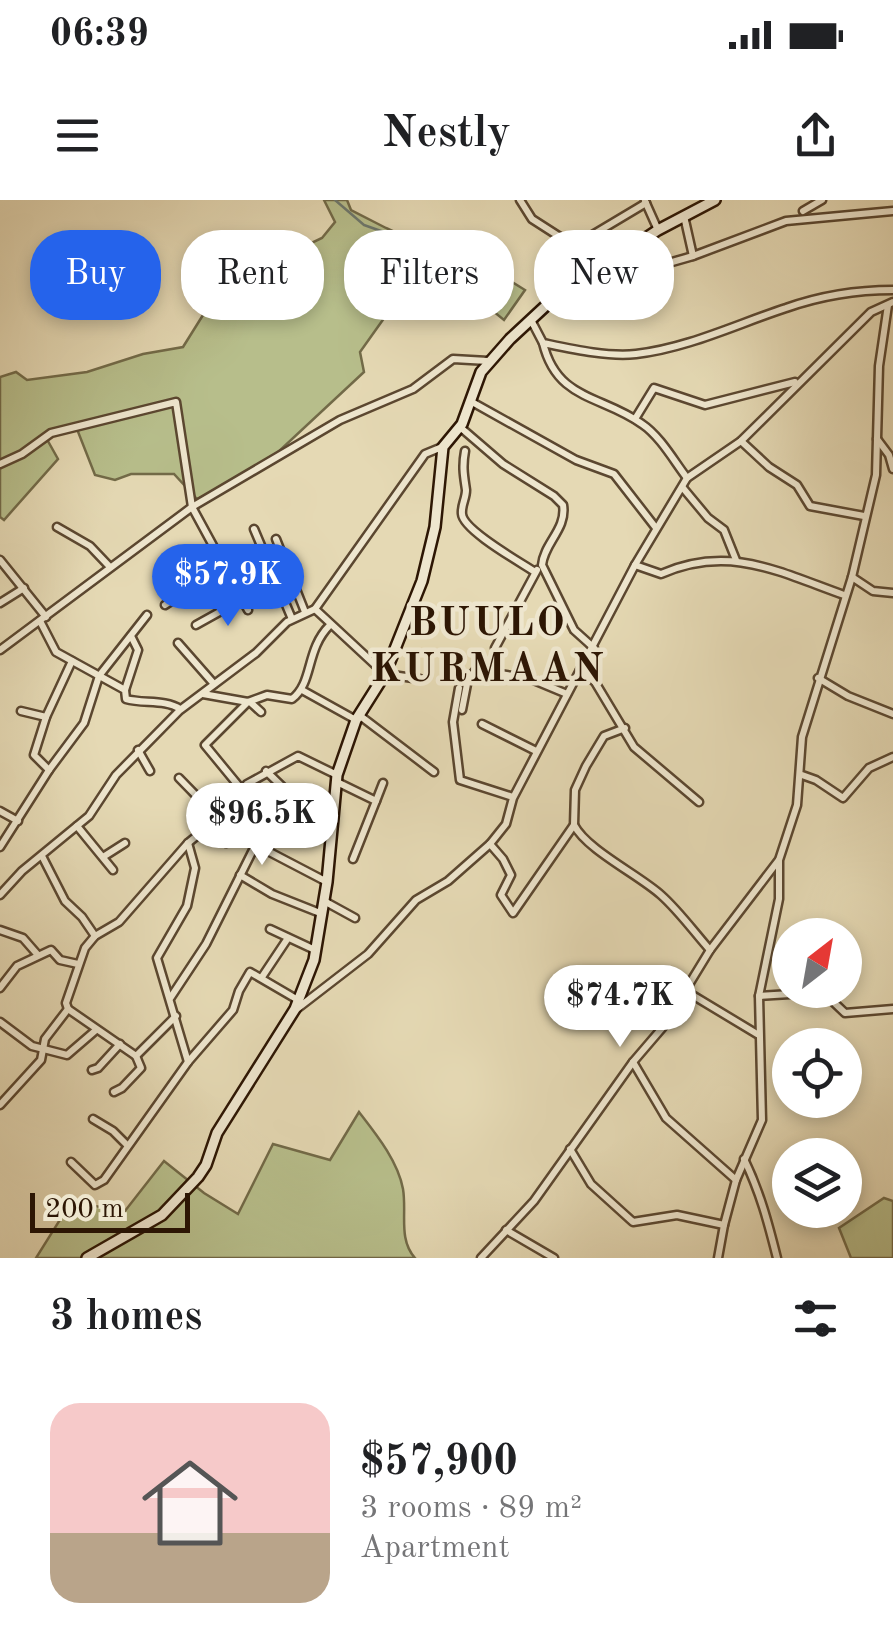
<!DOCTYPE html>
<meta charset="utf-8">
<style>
body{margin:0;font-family:"Old Standard TT",serif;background:#f2f2f2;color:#202124;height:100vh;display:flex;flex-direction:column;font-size:38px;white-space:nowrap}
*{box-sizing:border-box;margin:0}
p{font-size:32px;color:#757577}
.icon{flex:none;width:55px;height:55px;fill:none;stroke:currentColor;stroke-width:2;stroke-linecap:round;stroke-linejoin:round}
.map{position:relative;height:1058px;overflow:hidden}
.side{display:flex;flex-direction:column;background:#fff;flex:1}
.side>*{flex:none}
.guide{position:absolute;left:30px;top:30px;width:835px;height:90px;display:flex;gap:20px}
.needle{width:65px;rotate:31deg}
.tools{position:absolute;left:772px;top:718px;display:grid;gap:20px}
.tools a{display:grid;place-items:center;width:90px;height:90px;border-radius:50%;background:#fff;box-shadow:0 5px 15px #0003;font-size:50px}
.scale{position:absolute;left:30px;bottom:25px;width:160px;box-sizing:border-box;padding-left:10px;border:5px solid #2d1604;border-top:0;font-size:28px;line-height:35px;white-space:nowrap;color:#2d1604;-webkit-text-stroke:8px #eee6ce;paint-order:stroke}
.price{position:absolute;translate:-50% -85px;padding:0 22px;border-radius:35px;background:#fff;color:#222;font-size:32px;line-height:65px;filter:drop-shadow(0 2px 5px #0008)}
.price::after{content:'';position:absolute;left:50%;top:60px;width:30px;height:22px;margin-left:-15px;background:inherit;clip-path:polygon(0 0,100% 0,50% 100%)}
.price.current{background:#2563eb;color:#fff}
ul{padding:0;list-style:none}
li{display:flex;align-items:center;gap:30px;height:250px;padding:0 50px}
li span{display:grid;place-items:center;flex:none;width:280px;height:200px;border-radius:30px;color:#555}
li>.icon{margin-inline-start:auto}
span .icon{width:120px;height:120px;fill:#fffc;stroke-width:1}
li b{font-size:42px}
h2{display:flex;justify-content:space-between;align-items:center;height:120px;padding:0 50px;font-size:42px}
.tag{padding:0 35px;border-radius:40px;background:#fff;box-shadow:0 5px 15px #0003;font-size:35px;line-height:90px}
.tag.current{background:#2563eb;color:#fff}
.status{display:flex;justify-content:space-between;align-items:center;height:70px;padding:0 50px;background:#fff;direction:ltr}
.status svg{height:28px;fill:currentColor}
header{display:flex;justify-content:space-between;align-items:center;height:130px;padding:0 50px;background:#fff;font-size:45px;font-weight:700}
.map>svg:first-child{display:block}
.green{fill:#b7be8b;stroke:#726a48;stroke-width:2.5}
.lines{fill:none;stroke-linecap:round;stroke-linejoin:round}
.stream{stroke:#6d786e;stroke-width:2.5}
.minor-casing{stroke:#5b4730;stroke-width:11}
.secondary-casing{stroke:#2d1604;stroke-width:14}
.minor{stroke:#eee6ce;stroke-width:6}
.secondary{stroke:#eee6ce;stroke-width:9}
.labels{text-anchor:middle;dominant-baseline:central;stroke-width:9;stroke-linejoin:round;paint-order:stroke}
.district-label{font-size:40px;font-weight:bold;letter-spacing:2.5px;fill:#2d1604;stroke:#eee6ce}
</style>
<div class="status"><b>06:39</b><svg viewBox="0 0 49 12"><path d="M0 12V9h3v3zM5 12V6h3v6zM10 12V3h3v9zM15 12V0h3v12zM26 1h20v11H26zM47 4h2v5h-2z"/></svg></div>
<header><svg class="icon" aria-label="menu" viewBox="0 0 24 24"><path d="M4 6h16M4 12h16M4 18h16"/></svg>Nestly<svg class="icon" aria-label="share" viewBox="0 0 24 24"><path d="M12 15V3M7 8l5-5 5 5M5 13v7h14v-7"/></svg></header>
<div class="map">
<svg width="893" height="1058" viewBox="0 0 893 1058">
<rect width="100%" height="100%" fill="#e5d9b4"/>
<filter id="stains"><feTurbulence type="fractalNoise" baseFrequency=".002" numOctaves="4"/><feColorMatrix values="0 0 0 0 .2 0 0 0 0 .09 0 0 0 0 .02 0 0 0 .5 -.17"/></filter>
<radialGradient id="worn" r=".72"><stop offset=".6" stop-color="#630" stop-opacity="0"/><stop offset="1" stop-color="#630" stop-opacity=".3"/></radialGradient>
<!-- green -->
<g class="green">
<path d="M324,0h23l4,10 35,18 49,23 51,15 39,24 -21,30 -38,-31 -69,11 -37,52 4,20 -103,96 -64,31 -23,-25h-43l-16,6 -20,-5 -20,-51 -31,10 14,25 -54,61 -4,-3v-140l16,-5 11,8 60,-8 56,-18 40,-7 25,-40 25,-12 47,-37 42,-20 13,-16z"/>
<path d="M359,912c17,22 39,49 44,77 4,24 -5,50 12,69h-379l35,-56 54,9 39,-50 40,32 34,21 35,-70 57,16z"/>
<path d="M884,998l9,3v57h-42l-12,-30z"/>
</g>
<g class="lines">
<!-- stream -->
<path class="stream" d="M335,0l29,25 48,17 19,13 38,1 13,17 18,13"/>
<defs>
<g id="minor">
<path d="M520,0l12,19 42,27"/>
<path d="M645,1l13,29"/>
<path d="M646,3l-72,43 -2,27 -12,22 21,7 56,-30 56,-16 93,-35 107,-10"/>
<path d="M803,11l19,-11"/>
<path d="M684,16l9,40"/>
<path d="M531,120l12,23c29,6 64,14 93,11 52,-6 101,-30 150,-46 34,-12 71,-18 107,-18"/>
<path d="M543,143c14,58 59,52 99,81 18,12 32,37 45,54"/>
<path d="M472,202l104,58 38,14 42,54"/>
<path d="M635,219l19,-31 51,17 90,-23"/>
<path d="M460,227l43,37 51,32 9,9c4,24 -19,38 -21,60l32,65 20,18"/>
<path d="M877,239l12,16 4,14"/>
<path d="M741,241l28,26 28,18 13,21 54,10"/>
<path d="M465,251c-3,16 -1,25 1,39 0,9 -5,15 -4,24 1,16 58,48 73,58"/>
<path d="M0,264l22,-10 29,-21 125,-31 16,105 56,103"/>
<path d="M683,288l25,30 16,12 12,30"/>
<path d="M57,327l33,19 19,20"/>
<path d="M254,329l38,90"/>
<path d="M276,339l29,73"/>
<path d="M0,360l46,57"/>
<path d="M635,365l26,9c68,-30 118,-2 183,21"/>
<path d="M852,377l21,14 20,2"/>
<path d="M0,403l24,-15"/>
<path d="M165,405l58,-37"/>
<path d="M40,421l16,31 69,38 1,9c17,5 39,0 54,10"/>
<path d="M196,425l45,-25"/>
<path d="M178,443l36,41"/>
<path d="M495,448l42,-78"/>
<path d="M0,450l192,-143 148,-87 73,-31 40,-30 35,2"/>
<path d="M580,470l15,12 39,65 65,55"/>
<path d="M818,478l30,18 45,18"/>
<path d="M420,479l-35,-5 -70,-65 110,-155 17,-7"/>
<path d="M459,488l-6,34 7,58 53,17"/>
<path d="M125,490l13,-40 -7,-14"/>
<path d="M302,490l54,30"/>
<path d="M203,494l45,8 19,-7 25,4c22,-17 13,-49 38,-74"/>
<path d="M250,502l11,10"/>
<path d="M462,510l6,-31 8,-9 55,9 36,15"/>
<path d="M21,511l25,6"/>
<path d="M359,515l75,57"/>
<path d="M482,524l54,27"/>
<path d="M138,550l12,21"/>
<path d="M49,570l-15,-15 12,-38 26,-56"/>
<path d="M266,571l28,27 40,10"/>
<path d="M802,575l14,5 27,18 26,-30 24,-11"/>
<path d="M179,578l39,40"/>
<path d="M337,582l39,19 -23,58"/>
<path d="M242,590l-37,-45 43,-43"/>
<path d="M376,601l7,-18"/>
<path d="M0,611l18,10"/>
<path d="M301,615l32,10"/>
<path d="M221,616l39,31 67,35"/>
<path d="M574,625c13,25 65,50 87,70 18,16 33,37 49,55"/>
<path d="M77,626l36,44"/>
<path d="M206,627l20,16"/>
<path d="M188,643l7,25 -8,38 -30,52 31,104 45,-52 6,-19 11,-19 48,28"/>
<path d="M490,644l13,15 8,16 -10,20 12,18 61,-88 1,-35 11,-24 18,-30 21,-8"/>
<path d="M0,647l49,-77 35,-47 15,-47 48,-61"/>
<path d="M42,656l23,45 17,16 13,19"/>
<path d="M103,657l22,-14"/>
<path d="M240,675l32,19 48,19"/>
<path d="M0,695l22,-24 67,-55 27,-41 64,-65 76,-57 31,-31 28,-13"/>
<path d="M324,701l31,17"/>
<path d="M270,729l45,21"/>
<path d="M0,730l23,8 14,16"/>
<path d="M262,777l26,-39"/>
<path d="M0,788l17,-22 34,-16 9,10 18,4"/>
<path d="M684,790l73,44"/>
<path d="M759,796l64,-4 22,21 48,-4"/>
<path d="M171,797l35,-53 51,-102"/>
<path d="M298,808l70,-54 48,-54 32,-19 42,-37 16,-20 7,-26 122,-233 52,-87 54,-37 130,-129 22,-10"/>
<path d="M176,816l-40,40 -68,-47 -2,-6 19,-55 10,-12 24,-14 69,-79 33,-27 26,-32 51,-28 39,19"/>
<path d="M0,822l32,24 35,9 29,-25"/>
<path d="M633,862l33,56 70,62"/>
<path d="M92,870l6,-2 22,-24"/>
<path d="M114,892l8,-4 19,-20 -5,-12"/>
<path d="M0,905l41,-45 4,-21 23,-30"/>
<path d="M93,919l20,12 14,14"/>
<path d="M570,949l21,35 42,38 44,-7 47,10 12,-45 26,-60 -3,-124 20,-97v-39l18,-55 5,-68 50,-160 24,-102 3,-109 9,-61"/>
<path d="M744,959c16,33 24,63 33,99"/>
<path d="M71,962l24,23 9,-5 84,-118"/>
<path d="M506,1030l48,28"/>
<path d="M481,1058l53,-57 99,-139 30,-35 47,-77 68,-89"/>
<path d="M718,1058l6,-33"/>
</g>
<path id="secondary" d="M87,1058l75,-43 36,-38 8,-12 11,-32 78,-124 19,-49 13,-78 10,-107 19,-55 29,-46 37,-93 13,-54 8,-80 19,-23 19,-52 29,-33 42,-39 106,-70 57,-30"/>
</defs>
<!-- minor casing -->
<use href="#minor" class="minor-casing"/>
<!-- secondary casing -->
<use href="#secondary" class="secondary-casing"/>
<!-- minor -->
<use href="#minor" class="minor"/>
<!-- secondary -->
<use href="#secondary" class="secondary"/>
</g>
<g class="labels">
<!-- district labels -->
<g class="district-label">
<text x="488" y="425">BUULO<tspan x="488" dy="46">KURMAAN</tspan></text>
</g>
</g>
<rect width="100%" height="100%" filter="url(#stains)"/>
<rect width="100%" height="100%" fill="url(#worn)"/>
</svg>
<div class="tools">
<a><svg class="needle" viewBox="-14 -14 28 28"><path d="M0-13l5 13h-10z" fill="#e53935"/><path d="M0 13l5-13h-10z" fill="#757577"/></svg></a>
<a><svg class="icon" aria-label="locate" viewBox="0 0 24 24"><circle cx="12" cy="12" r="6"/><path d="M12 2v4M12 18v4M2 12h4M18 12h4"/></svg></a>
<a><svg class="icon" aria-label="layers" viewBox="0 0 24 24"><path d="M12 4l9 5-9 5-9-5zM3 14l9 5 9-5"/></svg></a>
</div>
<div class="scale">200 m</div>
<b class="price current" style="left:228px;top:429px">$57.9K</b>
<b class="price" style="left:262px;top:668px">$96.5K</b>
<b class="price" style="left:620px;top:850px">$74.7K</b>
<div class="guide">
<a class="tag current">Buy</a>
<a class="tag">Rent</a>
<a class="tag">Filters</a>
<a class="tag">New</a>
</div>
</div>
<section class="side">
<h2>3 homes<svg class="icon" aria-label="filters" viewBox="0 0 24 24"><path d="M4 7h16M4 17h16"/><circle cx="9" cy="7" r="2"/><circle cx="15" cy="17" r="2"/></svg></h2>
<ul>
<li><span style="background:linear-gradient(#f6c9c9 65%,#b9a48a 0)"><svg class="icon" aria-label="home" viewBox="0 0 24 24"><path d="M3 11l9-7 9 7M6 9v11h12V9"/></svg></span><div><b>$57,900</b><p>3 rooms · 89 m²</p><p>Apartment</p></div></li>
</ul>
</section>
